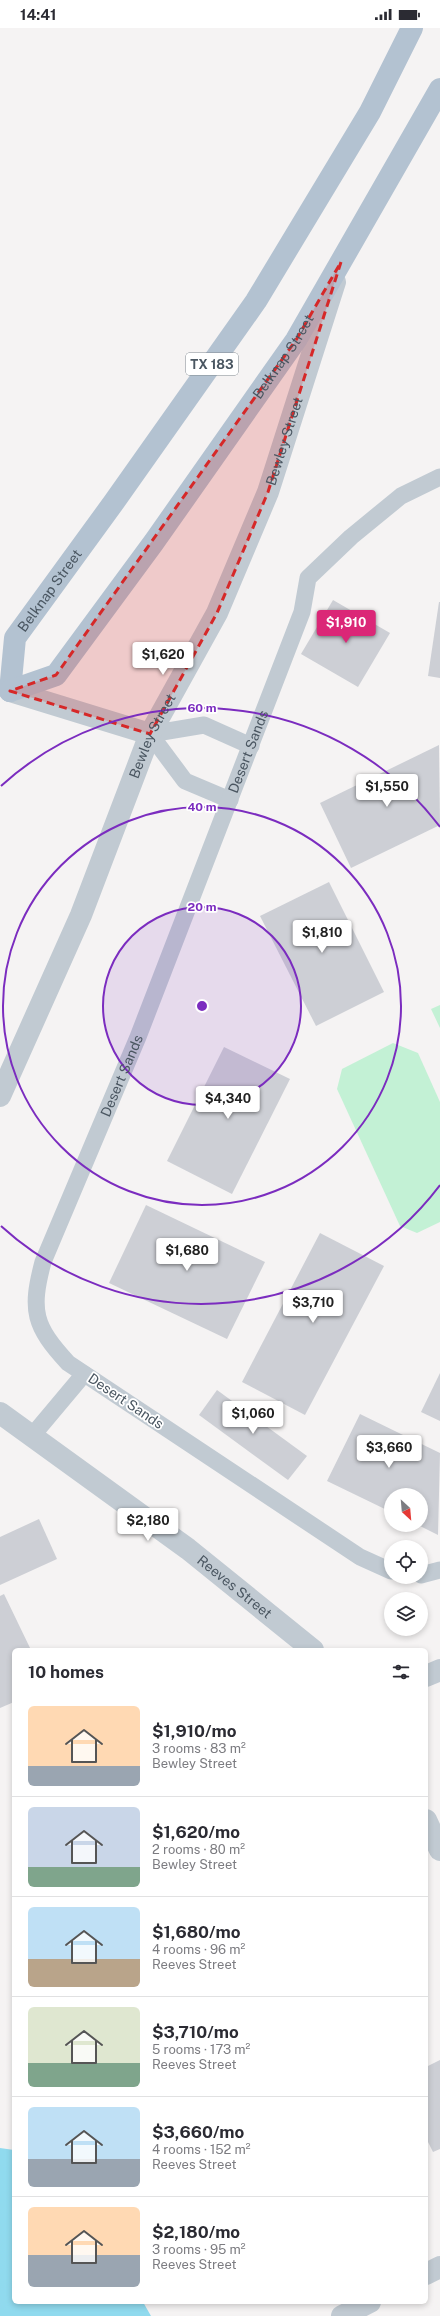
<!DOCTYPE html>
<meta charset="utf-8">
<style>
body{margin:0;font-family:"Public Sans",sans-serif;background:#f7f7f7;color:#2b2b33;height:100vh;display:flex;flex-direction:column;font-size:15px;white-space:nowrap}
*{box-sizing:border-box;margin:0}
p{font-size:13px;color:#7c7c81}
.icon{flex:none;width:22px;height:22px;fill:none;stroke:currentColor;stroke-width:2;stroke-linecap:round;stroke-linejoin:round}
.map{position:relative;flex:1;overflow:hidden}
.panel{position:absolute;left:12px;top:1620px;width:416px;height:656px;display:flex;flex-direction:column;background:#fff;border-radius:6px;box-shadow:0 2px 6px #0003}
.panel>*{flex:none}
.needle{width:26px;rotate:154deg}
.controls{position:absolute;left:384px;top:1460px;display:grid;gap:8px}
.controls a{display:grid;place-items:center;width:44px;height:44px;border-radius:50%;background:#fff;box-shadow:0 2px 6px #0003;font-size:20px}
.price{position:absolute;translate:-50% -34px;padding:0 9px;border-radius:4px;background:#fff;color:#222;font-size:13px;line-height:26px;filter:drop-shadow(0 1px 2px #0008)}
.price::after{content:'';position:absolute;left:50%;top:24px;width:12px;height:9px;margin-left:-6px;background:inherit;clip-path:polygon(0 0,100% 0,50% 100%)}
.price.active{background:#db2777;color:#fff}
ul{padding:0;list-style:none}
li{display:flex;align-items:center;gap:12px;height:100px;padding:0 16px}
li+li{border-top:1px solid #e1e1e2}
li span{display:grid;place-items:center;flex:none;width:112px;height:80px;border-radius:6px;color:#555}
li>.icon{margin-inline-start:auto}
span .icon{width:48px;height:48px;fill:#fffc;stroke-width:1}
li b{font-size:17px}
h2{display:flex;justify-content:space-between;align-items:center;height:48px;padding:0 16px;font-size:17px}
.status{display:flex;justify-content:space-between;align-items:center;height:28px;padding:0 20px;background:#fff;direction:ltr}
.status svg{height:11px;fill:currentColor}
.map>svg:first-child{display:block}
.green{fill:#c3f1d5}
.water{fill:#90daee}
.building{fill:#cdcfd5}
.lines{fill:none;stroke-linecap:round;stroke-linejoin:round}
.lane{stroke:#c1cad2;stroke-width:17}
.street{stroke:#c1cad2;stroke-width:22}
.primary{stroke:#b3c2d1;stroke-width:22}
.marked{fill:#d62828;fill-opacity:0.2;stroke:#d62828;stroke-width:3;stroke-dasharray:8 5;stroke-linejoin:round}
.ring{fill:none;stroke:#7b2cbf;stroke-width:2}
.labels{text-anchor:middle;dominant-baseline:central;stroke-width:3.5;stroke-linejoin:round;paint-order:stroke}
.shield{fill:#fff;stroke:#808990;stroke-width:1}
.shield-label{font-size:13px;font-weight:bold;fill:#4a5661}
.street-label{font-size:14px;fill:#4a5661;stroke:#fff}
.centre{fill:#7b2cbf;stroke:#fff;stroke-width:2}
.ring-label{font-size:12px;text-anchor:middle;font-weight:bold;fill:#7b2cbf;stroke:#fff;stroke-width:3.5;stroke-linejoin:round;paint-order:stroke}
</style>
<div class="status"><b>14:41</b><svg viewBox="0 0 49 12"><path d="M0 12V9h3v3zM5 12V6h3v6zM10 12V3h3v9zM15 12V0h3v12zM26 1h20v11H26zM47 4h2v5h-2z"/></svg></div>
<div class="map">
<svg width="440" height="2288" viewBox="0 0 440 2288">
<rect width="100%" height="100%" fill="#f5f3f3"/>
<!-- green -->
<g class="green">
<path d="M440,977v23l-9,-19z"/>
<path d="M393,1015l25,10 22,49v120l-23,11 -17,-7 -63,-137 5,-20z"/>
</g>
<!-- water -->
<path class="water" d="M0,2120l14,2v152h129l8,14h-151z"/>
<!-- building -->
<g class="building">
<path d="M333,572l57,33 -32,54 -57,-33z"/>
<path d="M439,574h1v76l-12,-2z"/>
<path d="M439,717l1,80 -89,43 -31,-65z"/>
<path d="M329,854l55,110 -68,34 -56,-110z"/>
<path d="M224,1019l66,32 -58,115 -65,-33z"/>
<path d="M146,1177l119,57 -38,77 -118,-56z"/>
<path d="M320,1205l64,33 -79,149 -63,-33z"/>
<path d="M440,1345v48l-19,-9z"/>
<path d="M217,1362l90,66 -19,24 -89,-65z"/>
<path d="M360,1386l80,39 -2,82 -20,-10h3v-30h-30v17l-64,-31z"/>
<path d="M39,1491l18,40 -57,26v-48z"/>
<path d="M4,1566l27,56h-17v52l-14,6v-112z"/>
<path d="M440,2032v89l-7,3 -7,-14v-71z"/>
</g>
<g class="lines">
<!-- lane -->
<g class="lane">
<path d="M230,772l-45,-19 -35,-47 54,-9 47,21"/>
<path d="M32,1408l52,-62"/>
<path id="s1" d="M391,1543l-31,-14 -292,-194c-34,-37 -38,-52 -25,-101l95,-225 164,-425 6,-34 43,-41 50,-41 39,-19"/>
<path d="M421,1547l19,-5"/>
</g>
<!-- street -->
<g class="street">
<path d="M10,663l140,43"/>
<path id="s2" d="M0,1068l81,-181 69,-181 67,-121 51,-121 67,-210"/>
<path id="s3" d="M0,1385l188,136 125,101"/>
<path d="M426,1648l14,-6"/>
<path d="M426,1792l14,30"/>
<path d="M426,2246l14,-7"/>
<path d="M342,2288l28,-14"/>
</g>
<!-- primary -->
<g class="primary">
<path id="s4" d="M10,663l5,-53 99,-136 142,-201 114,-189 42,-84"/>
<path id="s5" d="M10,663l46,-16 98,-133 142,-202 144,-251"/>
</g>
</g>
<!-- marked area -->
<path class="marked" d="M341,234l-73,230 -51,121 -67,121 -140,-43 46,-16 240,-335z"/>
<!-- distance rings -->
<circle cx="202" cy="978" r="99" fill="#7b2cbf" fill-opacity=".12"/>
<g class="ring">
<circle cx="202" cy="978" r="99"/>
<circle cx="202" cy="978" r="199"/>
<path d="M440 1157A298 298 0 0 1 1 1198M1 758A298 298 0 0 1 440 799"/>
</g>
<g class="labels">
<!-- shield labels -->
<rect class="shield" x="186" y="325" width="52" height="22" rx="3"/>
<g class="shield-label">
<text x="212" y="336">TX 183</text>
</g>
<!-- street labels -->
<g class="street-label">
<text stroke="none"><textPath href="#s5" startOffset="440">Belknap Street</textPath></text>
<text stroke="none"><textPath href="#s2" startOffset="715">Bewley Street</textPath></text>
<text stroke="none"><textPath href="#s4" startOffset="112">Belknap Street</textPath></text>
<text stroke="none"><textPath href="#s2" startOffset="391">Bewley Street</textPath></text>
<text stroke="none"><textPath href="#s1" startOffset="1046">Desert Sands</textPath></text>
<text stroke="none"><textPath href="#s1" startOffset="698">Desert Sands</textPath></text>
<text transform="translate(126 1373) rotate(34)">Desert Sands</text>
<text stroke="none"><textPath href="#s3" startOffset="292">Reeves Street</textPath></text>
</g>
</g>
<circle cx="202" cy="978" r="6" class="centre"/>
<g class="ring-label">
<text x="202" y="684">60 m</text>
<text x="202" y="783">40 m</text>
<text x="202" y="883">20 m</text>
</g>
</svg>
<div class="controls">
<a><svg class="needle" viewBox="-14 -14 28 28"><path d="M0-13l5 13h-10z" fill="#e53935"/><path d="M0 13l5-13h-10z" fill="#7c7c81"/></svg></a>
<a><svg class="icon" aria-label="locate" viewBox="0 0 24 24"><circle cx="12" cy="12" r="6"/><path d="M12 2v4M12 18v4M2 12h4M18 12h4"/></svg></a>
<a><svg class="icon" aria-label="layers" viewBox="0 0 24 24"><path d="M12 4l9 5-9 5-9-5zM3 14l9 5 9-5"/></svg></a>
</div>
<b class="price active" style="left:346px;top:616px">$1,910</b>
<b class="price" style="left:163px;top:648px">$1,620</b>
<b class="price" style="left:387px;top:780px">$1,550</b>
<b class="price" style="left:322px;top:926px">$1,810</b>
<b class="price" style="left:228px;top:1092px">$4,340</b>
<b class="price" style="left:187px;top:1244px">$1,680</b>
<b class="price" style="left:313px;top:1296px">$3,710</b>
<b class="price" style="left:253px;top:1407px">$1,060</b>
<b class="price" style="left:389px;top:1441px">$3,660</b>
<b class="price" style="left:148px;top:1514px">$2,180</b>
<section class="panel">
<h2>10 homes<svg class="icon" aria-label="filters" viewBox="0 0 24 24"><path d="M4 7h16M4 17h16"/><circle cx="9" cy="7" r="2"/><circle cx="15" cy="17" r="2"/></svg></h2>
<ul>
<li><span style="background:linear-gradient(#ffd9b3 75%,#9aa5b1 0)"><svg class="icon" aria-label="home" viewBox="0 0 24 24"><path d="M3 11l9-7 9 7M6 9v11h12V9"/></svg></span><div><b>$1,910/mo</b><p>3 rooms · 83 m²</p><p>Bewley Street</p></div></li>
<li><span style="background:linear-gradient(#c9d6e8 75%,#7fa58c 0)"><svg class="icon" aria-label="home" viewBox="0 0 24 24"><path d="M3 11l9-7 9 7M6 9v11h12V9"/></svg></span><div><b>$1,620/mo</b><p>2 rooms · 80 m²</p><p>Bewley Street</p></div></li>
<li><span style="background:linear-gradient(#bfe0f5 65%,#b9a48a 0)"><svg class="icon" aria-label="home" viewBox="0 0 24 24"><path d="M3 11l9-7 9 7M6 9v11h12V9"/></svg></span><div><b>$1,680/mo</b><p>4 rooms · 96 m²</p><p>Reeves Street</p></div></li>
<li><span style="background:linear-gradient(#dfe7d0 70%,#7fa58c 0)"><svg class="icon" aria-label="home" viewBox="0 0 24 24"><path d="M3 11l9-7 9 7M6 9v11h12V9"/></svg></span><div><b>$3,710/mo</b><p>5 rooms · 173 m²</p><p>Reeves Street</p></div></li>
<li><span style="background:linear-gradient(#bfe0f5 65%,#9aa5b1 0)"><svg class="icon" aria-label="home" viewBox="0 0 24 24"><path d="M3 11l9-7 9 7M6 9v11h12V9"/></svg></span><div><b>$3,660/mo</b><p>4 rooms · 152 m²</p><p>Reeves Street</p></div></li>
<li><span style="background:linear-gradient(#ffd9b3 60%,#9aa5b1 0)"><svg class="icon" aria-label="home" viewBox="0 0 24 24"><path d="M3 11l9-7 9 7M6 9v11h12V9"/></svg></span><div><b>$2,180/mo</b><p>3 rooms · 95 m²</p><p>Reeves Street</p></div></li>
</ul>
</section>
</div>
